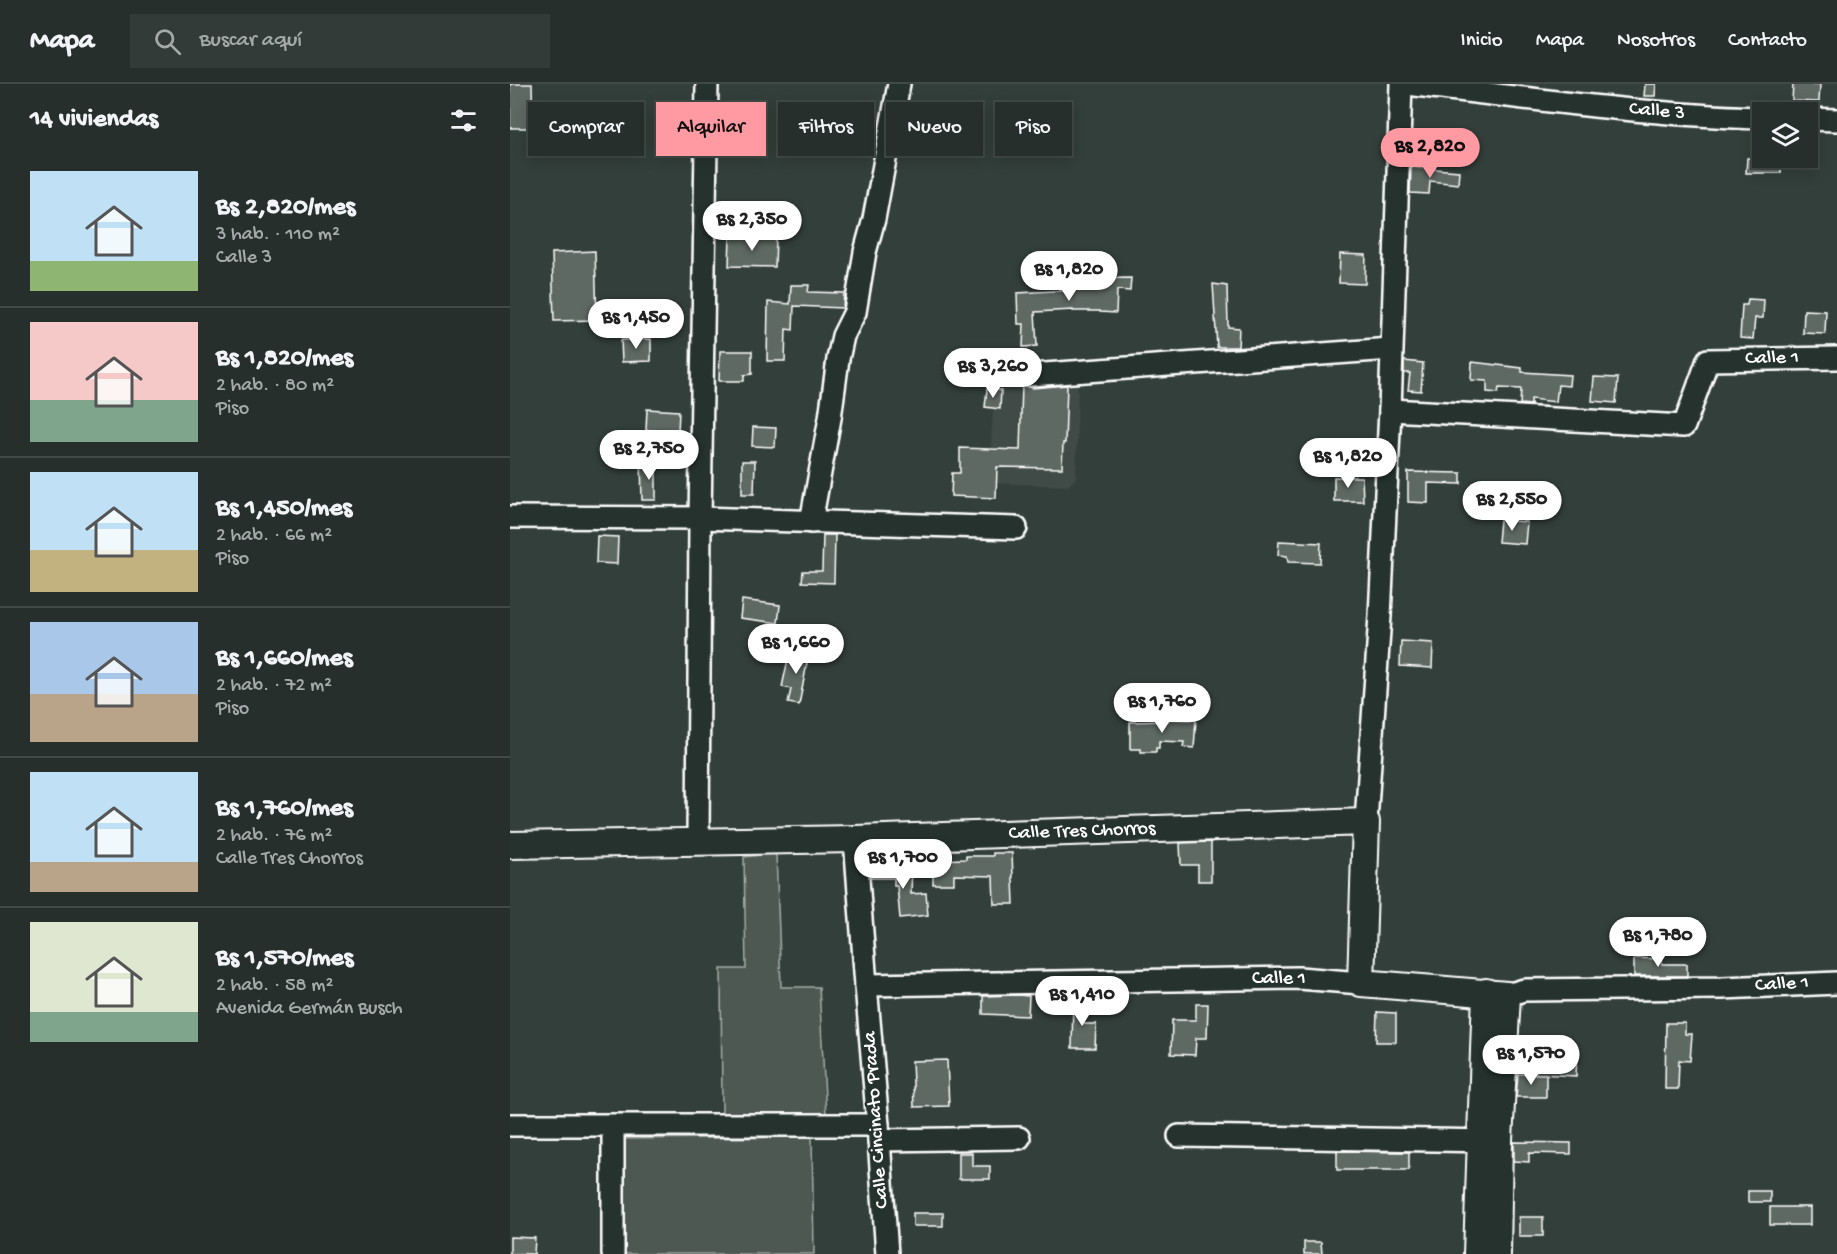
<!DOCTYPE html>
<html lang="es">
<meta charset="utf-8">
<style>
body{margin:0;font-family:"Gochi Hand",sans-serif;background:#323b38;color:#f1f3f6;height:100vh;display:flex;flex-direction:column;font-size:22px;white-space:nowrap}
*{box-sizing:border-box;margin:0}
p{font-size:20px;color:#a4a9a9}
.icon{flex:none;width:33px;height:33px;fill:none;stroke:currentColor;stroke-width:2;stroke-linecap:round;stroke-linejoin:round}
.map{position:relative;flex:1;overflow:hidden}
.details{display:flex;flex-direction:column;background:#262f2c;width:510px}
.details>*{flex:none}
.guide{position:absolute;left:18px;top:18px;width:570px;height:54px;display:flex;gap:12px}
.tools{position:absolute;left:1242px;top:18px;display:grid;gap:12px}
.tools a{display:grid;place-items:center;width:66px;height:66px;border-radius:0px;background:#262f2c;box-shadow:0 3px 15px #0003,0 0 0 2px #424a48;font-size:30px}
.price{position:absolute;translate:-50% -51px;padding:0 14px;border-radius:21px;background:#fff;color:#222;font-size:20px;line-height:39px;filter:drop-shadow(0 2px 3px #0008)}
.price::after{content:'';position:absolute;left:50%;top:36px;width:18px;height:14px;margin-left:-9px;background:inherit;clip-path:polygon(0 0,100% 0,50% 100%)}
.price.on{background:#ff9aa2;color:#111}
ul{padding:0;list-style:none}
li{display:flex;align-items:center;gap:18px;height:150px;padding:0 30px}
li+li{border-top:2px solid #424a48}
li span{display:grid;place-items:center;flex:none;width:168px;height:120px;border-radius:0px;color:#555}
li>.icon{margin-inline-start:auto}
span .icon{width:72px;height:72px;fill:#fffc;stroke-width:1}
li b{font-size:26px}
h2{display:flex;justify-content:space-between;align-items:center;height:72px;padding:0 30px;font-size:26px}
.pill{padding:0 21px;border-radius:0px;background:#262f2c;box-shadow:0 3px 15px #0003,0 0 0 2px #424a48;font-size:21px;line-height:54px}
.pill.on{background:#ff9aa2;color:#111}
header{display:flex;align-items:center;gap:36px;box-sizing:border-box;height:84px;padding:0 30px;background:#262f2c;border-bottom:2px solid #424a48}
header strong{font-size:28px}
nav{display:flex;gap:33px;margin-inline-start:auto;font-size:21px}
.search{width:420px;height:54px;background:#323b38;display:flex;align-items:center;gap:15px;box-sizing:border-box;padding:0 21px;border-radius:0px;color:#a4a9a9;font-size:22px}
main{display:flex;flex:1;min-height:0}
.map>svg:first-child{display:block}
.built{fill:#404c47}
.green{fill:#4d5853;stroke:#a6aca9;stroke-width:1.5}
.building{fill:#5f6964;stroke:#fff;stroke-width:1.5}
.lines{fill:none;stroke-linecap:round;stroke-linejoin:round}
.minor-casing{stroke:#fff;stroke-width:26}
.major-casing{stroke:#fff;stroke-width:30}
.minor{stroke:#26332d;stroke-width:21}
.major{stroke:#26332d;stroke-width:26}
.labels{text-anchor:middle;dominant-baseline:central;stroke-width:5;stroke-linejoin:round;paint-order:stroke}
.street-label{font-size:20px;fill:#fff;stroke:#26332d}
</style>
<header>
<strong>Mapa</strong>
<div class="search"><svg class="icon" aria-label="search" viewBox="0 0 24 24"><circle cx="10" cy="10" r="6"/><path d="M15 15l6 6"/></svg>Buscar aquí</div>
<nav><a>Inicio</a><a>Mapa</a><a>Nosotros</a><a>Contacto</a></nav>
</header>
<main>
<section class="details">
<h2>14 viviendas<svg class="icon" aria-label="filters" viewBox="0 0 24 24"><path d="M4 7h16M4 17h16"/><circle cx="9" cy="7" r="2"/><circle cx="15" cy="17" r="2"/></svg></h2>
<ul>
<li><span style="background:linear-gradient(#bfe0f5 75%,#8fb573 0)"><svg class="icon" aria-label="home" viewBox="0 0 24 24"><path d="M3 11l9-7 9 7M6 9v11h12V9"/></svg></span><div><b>Bs 2,820/mes</b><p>3 hab. · 110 m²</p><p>Calle 3</p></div></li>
<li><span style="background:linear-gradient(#f6c9c9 65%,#7fa58c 0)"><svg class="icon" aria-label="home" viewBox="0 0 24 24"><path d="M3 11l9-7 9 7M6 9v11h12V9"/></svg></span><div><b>Bs 1,820/mes</b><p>2 hab. · 80 m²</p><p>Piso</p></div></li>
<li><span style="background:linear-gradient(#bfe0f5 65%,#c2b280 0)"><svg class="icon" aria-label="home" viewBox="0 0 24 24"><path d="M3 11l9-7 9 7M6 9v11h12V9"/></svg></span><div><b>Bs 1,450/mes</b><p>2 hab. · 66 m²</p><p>Piso</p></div></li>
<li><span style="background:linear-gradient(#a9c7e8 60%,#b9a48a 0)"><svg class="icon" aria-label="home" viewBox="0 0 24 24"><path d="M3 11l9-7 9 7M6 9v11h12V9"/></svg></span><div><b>Bs 1,660/mes</b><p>2 hab. · 72 m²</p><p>Piso</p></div></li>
<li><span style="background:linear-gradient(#bfe0f5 75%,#b9a48a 0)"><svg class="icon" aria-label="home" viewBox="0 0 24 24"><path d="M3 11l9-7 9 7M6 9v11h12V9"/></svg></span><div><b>Bs 1,760/mes</b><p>2 hab. · 76 m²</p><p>Calle Tres Chorros</p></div></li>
<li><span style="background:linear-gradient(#dfe7d0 75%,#7fa58c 0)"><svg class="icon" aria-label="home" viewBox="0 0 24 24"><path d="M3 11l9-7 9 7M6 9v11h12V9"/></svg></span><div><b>Bs 1,570/mes</b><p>2 hab. · 58 m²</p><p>Avenida Germán Busch</p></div></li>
</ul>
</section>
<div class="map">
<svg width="1327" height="1170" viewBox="0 0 1327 1170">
<rect width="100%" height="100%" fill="#333f3a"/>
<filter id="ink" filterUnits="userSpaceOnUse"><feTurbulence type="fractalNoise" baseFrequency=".0167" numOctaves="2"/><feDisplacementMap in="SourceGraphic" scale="12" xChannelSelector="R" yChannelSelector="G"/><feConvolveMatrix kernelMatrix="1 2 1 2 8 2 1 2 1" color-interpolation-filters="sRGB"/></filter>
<g filter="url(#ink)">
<!-- built -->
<path class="built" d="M568,299l-2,95 -8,8 -101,-4 5,-21 19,-14 3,-58z"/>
<!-- green -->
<g class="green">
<path d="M266,769l5,134h38l7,128 -104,1 -1,-147h25l-2,-112z"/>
<path d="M302,1053l2,117h-193l-1,-115z"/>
</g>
<!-- building -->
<g class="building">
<path d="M0,0h22l1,44h-23z"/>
<path d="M1135,0h11l-1,12h-11z"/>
<path d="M1283,0h27l-1,18 -27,-1z"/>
<path d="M1237,74h34v15h-35z"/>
<path d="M901,83l48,4 -1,13 -28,-3 -1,13 -19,-1z"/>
<path d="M220,152l46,2 -1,29 -46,-1z"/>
<path d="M85,167l2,69 -43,1 -2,-68z"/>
<path d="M830,170l26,1 -1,29 -26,-1z"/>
<path d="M621,194l-1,13 -13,-1 -1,23 -16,-1v-1h-27v-1l-38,2 2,34 -14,1 1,-23h-6l-1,-31 56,-3v-11z"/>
<path d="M703,200l14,2 1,41 11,1 -1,19h-21z"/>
<path d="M281,201h18l-1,7 36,1 -1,15 -49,-2 -1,24 -7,-1 -1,32h-18l1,-59 22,2z"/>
<path d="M1238,215l16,1 -1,18h-8l-2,21 -13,-1 2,-33h5z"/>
<path d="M1294,226l22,1 -1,23 -22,-1z"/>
<path d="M141,255v22l-29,1 -1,-22z"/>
<path d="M210,267h32v23l-8,1v6h-25z"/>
<path d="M894,277l19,2 -2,28 -13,-1 2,-17h-6z"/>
<path d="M962,278l50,6v4l48,3 -1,11 -11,-1 -2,17 -25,-3v6l-11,-1 1,-15 -22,-1 -1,5 -11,-1v-11l-16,-1z"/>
<path d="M1084,293l24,1 -2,25 -24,-2z"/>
<path d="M512,300l10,4 35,-3 -2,58h-2l-1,25 -65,-1 -1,31 -45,-2 1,-23h8v-25l60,2z"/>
<path d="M477,305l14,1 -1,19 -15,-2z"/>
<path d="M137,325l32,2 -1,21 -32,-2z"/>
<path d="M243,343l23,1 -1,19 -23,-1z"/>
<path d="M232,377h13l-1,33h-12z"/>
<path d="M131,378h15v38h-14z"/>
<path d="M898,388l53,1v11l-33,-1v20l-20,-1z"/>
<path d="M824,393h28l1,24h-29z"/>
<path d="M990,436l27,2 -2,22 -27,-2z"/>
<path d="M313,451h12l-1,48 -32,-1 1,-11h19z"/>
<path d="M87,452l21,1 -1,27 -21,-1z"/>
<path d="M769,457l42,2 -1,20 -32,-1 -1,-6 -9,-1z"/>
<path d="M232,516l38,5 -2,18 -38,-5z"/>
<path d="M891,557l32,2 -1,25 -32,-2z"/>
<path d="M280,566l19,3 -10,52 -11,-2 3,-14 -9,-2z"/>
<path d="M658,635l28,1 -2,28 -11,-1 1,-5 -25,-1v7h-3v4h-15v-3h-11v-27l38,-1z"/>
<path d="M701,758v39h-13v-16h-17l-1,-22z"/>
<path d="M483,769h19l2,51h-20l-1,-28 -39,-1v9h-21v-24l33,-1v-3h27z"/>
<path d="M361,781l41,1 -1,28 15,-1 2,22 -28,3 -3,-32h-3v-8h-23z"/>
<path d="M1124,874l28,1v5h25v12h-53z"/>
<path d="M508,911l11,1 -1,20 -45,-2v-18z"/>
<path d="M563,912h11v28h12l-1,24h-23z"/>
<path d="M686,920h12l-1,34h-11l-1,17 -24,-1 1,-34h24z"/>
<path d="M867,928l19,1v29h-20z"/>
<path d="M1156,939h19v11h7l-2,27 -11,-1 -1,29h-13z"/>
<path d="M1027,969l40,3 -1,20 -40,-2z"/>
<path d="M437,976l2,46 -35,1 -2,-46z"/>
<path d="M1008,990h28v23h-30z"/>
<path d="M1004,1058l57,1v11l-42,-1v9l-15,-1z"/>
<path d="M827,1067l72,1v18h-72z"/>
<path d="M449,1069h13v13h18v13h-31z"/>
<rect x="1238" y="1107" width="22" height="11"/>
<rect x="1260" y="1123" width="40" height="18"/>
<rect x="403" y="1129" width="30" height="13"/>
<rect x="1009" y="1133" width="24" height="19"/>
<path d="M0,1153l25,1 -1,16h-24z"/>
<path d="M794,1158h17l1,12h-18z"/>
</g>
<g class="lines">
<defs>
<g id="minor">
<path d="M898,0c118,14 236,31 354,34"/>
<path d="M1298,35l29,1"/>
<path d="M521,291l360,-26"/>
<path d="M880,326l294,16 24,-66 129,-2"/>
<path d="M0,433l190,1 316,10"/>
<path d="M301,438l19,-104 8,-59 5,-23 12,-24 10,-60 9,-33 25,-135"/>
<path d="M856,738l14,-206 10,-206 11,-326"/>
<path d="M345,755l11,146 433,-7 62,5"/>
<path d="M188,757l2,-323 7,-434"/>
<path d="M356,901l12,140 9,129"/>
<path d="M997,911l17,-5 198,-2 115,-5"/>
<path d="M0,1041h368"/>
<path d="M103,1042v128"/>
<path d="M669,1052l316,5"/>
<path d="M369,1056l140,-2"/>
</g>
<g id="major">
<path d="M0,761l345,-6 511,-17 -5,161 146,12 -8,145 -2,114"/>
<path d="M967,1170l9,-262"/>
</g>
</defs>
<!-- minor casing -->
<use href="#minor" class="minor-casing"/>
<!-- major casing -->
<use href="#major" class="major-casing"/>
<!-- minor -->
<use href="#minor" class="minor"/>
<!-- major -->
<use href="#major" class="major"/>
</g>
</g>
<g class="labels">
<!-- street labels -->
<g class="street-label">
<text transform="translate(1147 28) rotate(5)">Calle 3</text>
<text transform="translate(1262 275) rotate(-1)">Calle 1</text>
<text transform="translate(572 748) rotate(-2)">Calle Tres Chorros</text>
<text x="769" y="895">Calle 1</text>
<text transform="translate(1272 901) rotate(-3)">Calle 1</text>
<text transform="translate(367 1036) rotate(-94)">Calle Cincinato Prada</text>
</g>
</g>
</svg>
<div class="tools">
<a><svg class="icon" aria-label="layers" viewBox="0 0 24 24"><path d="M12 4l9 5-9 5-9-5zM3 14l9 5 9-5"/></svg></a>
</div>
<b class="price on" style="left:920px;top:95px">Bs 2,820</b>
<b class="price" style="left:242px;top:168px">Bs 2,350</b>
<b class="price" style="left:559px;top:218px">Bs 1,820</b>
<b class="price" style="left:126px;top:266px">Bs 1,450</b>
<b class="price" style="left:483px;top:315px">Bs 3,260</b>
<b class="price" style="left:139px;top:397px">Bs 2,750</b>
<b class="price" style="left:838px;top:405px">Bs 1,820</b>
<b class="price" style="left:1002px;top:448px">Bs 2,550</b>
<b class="price" style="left:286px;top:591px">Bs 1,660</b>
<b class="price" style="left:652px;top:650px">Bs 1,760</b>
<b class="price" style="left:393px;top:806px">Bs 1,700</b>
<b class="price" style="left:1148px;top:884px">Bs 1,780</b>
<b class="price" style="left:572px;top:943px">Bs 1,410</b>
<b class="price" style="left:1021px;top:1002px">Bs 1,570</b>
<div class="guide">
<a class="pill">Comprar</a>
<a class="pill on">Alquilar</a>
<a class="pill">Filtros</a>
<a class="pill">Nuevo</a>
<a class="pill">Piso</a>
</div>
</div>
</main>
